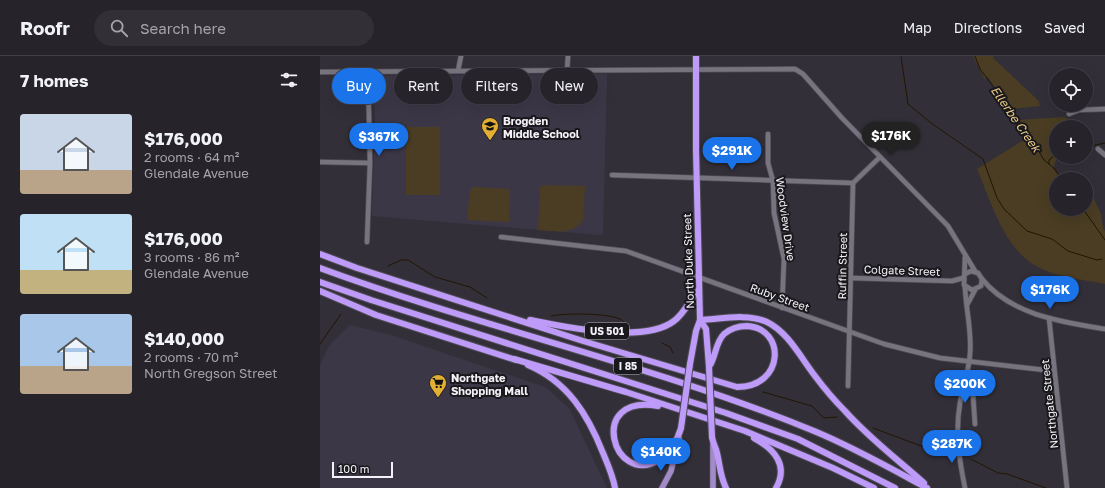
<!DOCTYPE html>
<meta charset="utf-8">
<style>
body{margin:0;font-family:"Golos Text",sans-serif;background:#322f36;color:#f1f3f6;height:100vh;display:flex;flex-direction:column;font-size:15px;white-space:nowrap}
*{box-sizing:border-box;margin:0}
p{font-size:13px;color:#a4a4a8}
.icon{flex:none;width:22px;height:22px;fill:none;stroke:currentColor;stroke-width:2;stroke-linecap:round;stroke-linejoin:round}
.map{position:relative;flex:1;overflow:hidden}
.drawer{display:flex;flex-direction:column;background:#26232a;width:320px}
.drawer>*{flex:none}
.guide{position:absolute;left:12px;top:12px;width:380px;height:36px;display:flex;gap:8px}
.tools{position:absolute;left:729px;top:12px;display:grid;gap:8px}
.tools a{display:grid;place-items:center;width:44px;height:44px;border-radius:50%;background:#26232a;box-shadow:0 4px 16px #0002,0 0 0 1px #424047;font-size:20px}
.scale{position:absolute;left:12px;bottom:10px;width:61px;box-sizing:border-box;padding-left:4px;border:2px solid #f4f2f8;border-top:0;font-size:11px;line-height:14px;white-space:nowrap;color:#f4f2f8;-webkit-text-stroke:3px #19181c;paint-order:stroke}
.price{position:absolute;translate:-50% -34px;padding:0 9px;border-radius:14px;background:#1a73e8;color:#fff;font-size:13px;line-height:26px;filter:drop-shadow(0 1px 2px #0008)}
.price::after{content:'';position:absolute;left:50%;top:24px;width:12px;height:9px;margin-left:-6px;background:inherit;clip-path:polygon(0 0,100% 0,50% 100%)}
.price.active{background:#222;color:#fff}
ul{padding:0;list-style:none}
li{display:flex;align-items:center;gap:12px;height:100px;padding:0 20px}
li span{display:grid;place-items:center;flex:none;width:112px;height:80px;border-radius:4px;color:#555}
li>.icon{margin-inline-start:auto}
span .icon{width:48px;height:48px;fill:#fffc;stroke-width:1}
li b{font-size:17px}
h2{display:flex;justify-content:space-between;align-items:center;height:48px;padding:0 20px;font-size:17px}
.pill{padding:0 14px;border-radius:18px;background:#26232a;box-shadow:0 4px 16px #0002,0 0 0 1px #424047;font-size:14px;line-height:36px}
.pill.active{background:#1a73e8;color:#fff}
header{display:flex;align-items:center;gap:24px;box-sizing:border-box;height:56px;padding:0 20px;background:#26232a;border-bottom:1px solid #424047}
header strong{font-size:19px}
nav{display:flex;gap:22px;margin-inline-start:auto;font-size:14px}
.search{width:280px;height:36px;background:#322f36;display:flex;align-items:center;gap:10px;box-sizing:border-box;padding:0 14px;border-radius:22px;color:#a4a4a8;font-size:15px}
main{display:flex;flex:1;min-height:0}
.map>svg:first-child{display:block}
.built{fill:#3c3747}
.green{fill:#4a3d23}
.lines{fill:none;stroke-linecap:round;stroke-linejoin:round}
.stream{stroke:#221500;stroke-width:1}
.minor-casing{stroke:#4e4c54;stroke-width:6}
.major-casing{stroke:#4e4c54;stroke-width:7}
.highway-casing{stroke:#4e4c54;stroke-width:8}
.minor{stroke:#77747f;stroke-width:4.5}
.major{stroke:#a28bc8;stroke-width:5.5}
.highway{stroke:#be9bf8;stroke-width:6}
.highway-bridge-casing{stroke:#4e4c54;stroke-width:8;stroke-linecap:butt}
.highway-bridge{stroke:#be9bf8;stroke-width:6}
.labels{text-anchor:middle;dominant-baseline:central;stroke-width:4;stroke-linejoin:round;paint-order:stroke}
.shield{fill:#19181c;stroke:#b2b1b6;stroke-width:1}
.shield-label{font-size:10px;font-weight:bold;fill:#f4f2f8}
.poi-label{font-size:11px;font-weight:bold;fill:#f4f2f8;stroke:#19181c;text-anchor:start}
.street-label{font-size:11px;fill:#f4f2f8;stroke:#19181c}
.water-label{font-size:12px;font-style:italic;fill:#e9c987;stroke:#19181c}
</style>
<header>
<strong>Roofr</strong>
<div class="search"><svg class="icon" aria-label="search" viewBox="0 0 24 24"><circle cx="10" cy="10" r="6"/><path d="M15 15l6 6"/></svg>Search here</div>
<nav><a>Map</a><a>Directions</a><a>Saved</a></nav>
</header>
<main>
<section class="drawer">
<h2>7 homes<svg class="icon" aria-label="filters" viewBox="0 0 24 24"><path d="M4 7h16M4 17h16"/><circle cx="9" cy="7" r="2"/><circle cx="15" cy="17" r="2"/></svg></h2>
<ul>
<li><span style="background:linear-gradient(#c9d6e8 70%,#b9a48a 0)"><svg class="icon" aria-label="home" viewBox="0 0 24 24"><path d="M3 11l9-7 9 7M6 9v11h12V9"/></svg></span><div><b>$176,000</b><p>2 rooms · 64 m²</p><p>Glendale Avenue</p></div></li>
<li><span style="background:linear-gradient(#bfe0f5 70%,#c2b280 0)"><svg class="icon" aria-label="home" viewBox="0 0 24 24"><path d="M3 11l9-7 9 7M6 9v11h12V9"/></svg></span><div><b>$176,000</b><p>3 rooms · 86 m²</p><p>Glendale Avenue</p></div></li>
<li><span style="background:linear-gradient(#a9c7e8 65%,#b9a48a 0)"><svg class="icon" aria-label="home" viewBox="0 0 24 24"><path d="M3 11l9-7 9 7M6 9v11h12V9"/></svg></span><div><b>$140,000</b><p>2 rooms · 70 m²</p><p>North Gregson Street</p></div></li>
</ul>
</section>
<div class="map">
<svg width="785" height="432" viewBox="0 0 785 432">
<rect width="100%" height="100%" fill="#322f38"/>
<!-- built -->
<g class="built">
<path d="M287,18l-4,159 -3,2 -228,-19 3,-93 -1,-47z"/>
<path d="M30,269l41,10 154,52 24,21 38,80h-287v-123l9,-19z"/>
</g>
<!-- green -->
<g class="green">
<path d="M653,0h21l-1,2 46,43 1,5 -30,3 -23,-33 -2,4z"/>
<path d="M745,61l11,10h-20l1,30 -4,12 9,10h-6v30h30v-27l15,32 2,14 2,3v53c-20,-4 -44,-6 -63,-15 -37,-16 -50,-65 -65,-100l53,-33 -13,-16z"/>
<rect x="86" y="71" width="34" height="68"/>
<path d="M222,129l43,1 -2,34c-11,16 -28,11 -45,10l2,-42z"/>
<path d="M153,131l37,2 -1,33 -42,-2 3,-29z"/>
</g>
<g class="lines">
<!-- stream -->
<g class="stream">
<path d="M581,0l7,48 23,19 52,36 14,39 7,11 23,22 25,8 16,12 29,9 5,-1"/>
<path d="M655,0l5,13 48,64 16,27 11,9 6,10"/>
<path d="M766,88l5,2 14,-3"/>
<path d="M729,108v-4l7,-6"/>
<path d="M763,153l22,31"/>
<path d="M68,210l13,-6h7l27,17 35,10 17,11"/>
<path d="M231,260c14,-3 56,-3 69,3 2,1 5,4 7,6"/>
<path d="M342,287l8,4 3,6"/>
<path d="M0,288l21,-30"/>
<path d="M443,336l49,14 12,12 13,-1"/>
<path d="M553,372l75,28"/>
<path d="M651,403l27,14 9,1 39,14"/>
</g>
<defs>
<g id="minor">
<path d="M138,15l3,-15"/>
<path d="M247,15l1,-15"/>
<path d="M0,16l475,-3 8,5 39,44 106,108 27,45"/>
<path d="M749,58l10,-4 26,-1"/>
<path d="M448,78v29l5,18 1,32 10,46 -2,49"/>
<path d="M778,93l7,6"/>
<path d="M0,106l50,1"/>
<path d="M292,119l241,8"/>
<path d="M181,181l125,14 258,93 56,14 114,13"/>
<path d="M47,186l3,-79 -2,-91"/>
<path d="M645,201l-1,28 8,5 9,-4 1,-7 -4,-6 -7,-2 -6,3"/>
<path d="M531,222l101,3 11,-3"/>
<path d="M662,223c29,36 80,43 123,50"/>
<path d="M647,249l8,-15"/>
<path d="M729,262l18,170"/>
<path d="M646,321l6,4 3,43"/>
<path d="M528,330l5,-203 27,-26"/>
<path d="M645,432c-6,-29 -10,-56 -5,-85 3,-17 9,-32 10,-49 2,-22 -4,-44 -5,-67"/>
</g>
<g id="major">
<path d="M342,432l9,-17 8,-33"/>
<path d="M393,432v-43"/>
</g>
<g id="highway">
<path d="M376,0v93l4,171 6,9 3,38"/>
<path d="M0,198l37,14 226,73 154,46c48,0 49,-59 10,-61 -9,0 -17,3 -23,8 -9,9 -8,23 -15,33"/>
<path d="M0,212c162,60 334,97 494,163 39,16 76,37 113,57"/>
<path d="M0,226l51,18 355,113 72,26 97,49"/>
<path d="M0,235l56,24 140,45"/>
<path d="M210,264c35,7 114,24 144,1 11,-8 16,-22 25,-31"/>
<path d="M380,264c21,-1 47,-7 67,2 21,10 34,36 48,54 9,12 19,24 30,35 24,27 52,48 79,72"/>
<path d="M194,303l112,33 119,39 88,37 41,20"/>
<path d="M370,308l6,-33 4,-11"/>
<path d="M208,309c40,17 60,50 75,88 5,12 10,23 12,35"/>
<path d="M338,350c-72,-13 -45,82 1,54 10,-6 19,-21 22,-32"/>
<path d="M392,381c1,7 4,10 5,16 3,12 3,23 9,35"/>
<path d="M434,382c20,11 35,27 22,50"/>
</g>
</defs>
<!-- minor casing -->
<use href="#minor" class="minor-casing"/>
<!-- major casing -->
<use href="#major" class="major-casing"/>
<!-- highway casing -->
<use href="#highway" class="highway-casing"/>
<!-- minor -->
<use href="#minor" class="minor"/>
<!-- major -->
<use href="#major" class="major"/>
<!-- highway -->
<use href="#highway" class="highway"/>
<defs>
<g id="highway-bridge">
<path d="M389,311l3,70"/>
<path d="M361,372l9,-64"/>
</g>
</defs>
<!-- highway-bridge casing -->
<use href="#highway-bridge" class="highway-bridge-casing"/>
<!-- highway-bridge -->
<use href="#highway-bridge" class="highway-bridge"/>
</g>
<!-- icons -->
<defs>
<symbol id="school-pin" viewBox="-11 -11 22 30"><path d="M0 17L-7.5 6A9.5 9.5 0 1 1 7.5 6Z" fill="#e2af34" stroke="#19181c"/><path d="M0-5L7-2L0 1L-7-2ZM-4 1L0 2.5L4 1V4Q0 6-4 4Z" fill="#111"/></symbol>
<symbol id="supermarket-pin" viewBox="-11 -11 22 30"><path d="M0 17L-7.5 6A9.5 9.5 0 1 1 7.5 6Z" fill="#e2af34" stroke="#19181c"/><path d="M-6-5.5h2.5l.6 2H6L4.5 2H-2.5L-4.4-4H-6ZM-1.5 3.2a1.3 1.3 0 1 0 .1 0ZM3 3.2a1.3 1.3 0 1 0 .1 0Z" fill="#111"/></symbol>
</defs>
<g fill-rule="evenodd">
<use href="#school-pin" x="160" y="60" width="20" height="27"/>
<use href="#supermarket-pin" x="108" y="317" width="20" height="27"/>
</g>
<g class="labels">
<!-- shield labels -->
<g class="shield">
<rect x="265" y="267" width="44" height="16" rx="3"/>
<rect x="294" y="302" width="28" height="16" rx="3"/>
</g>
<g class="shield-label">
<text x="287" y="275">US 501</text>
<text x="308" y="310">I 85</text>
</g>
<!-- poi labels -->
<g class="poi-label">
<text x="183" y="64">Brogden<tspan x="183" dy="13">Middle School</tspan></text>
<text x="131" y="321">Northgate<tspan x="131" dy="13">Shopping Mall</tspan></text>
</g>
<!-- street labels -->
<g class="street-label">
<text transform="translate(466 163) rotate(82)">Woodview Drive</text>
<text transform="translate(368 205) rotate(-92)">North Duke Street</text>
<text transform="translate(522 210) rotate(-89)">Ruffin Street</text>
<text transform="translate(582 214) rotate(2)">Colgate Street</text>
<text transform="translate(460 241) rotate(20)">Ruby Street</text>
<text transform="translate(729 348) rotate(-96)">Northgate Street</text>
</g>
<!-- water labels -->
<g class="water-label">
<text transform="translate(696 63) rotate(55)">Ellerbe Creek</text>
</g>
</g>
</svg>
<div class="tools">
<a><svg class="icon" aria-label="locate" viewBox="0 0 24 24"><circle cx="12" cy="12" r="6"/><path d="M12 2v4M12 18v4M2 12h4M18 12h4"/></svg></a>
<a>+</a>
<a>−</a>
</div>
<div class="scale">100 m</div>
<b class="price active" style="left:571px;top:100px">$176K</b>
<b class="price" style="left:59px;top:101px">$367K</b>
<b class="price" style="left:412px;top:115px">$291K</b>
<b class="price" style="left:730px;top:254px">$176K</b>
<b class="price" style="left:645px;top:348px">$200K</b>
<b class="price" style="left:632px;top:408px">$287K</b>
<b class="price" style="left:341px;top:416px">$140K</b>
<div class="guide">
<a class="pill active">Buy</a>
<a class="pill">Rent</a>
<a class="pill">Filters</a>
<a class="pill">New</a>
</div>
</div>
</main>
